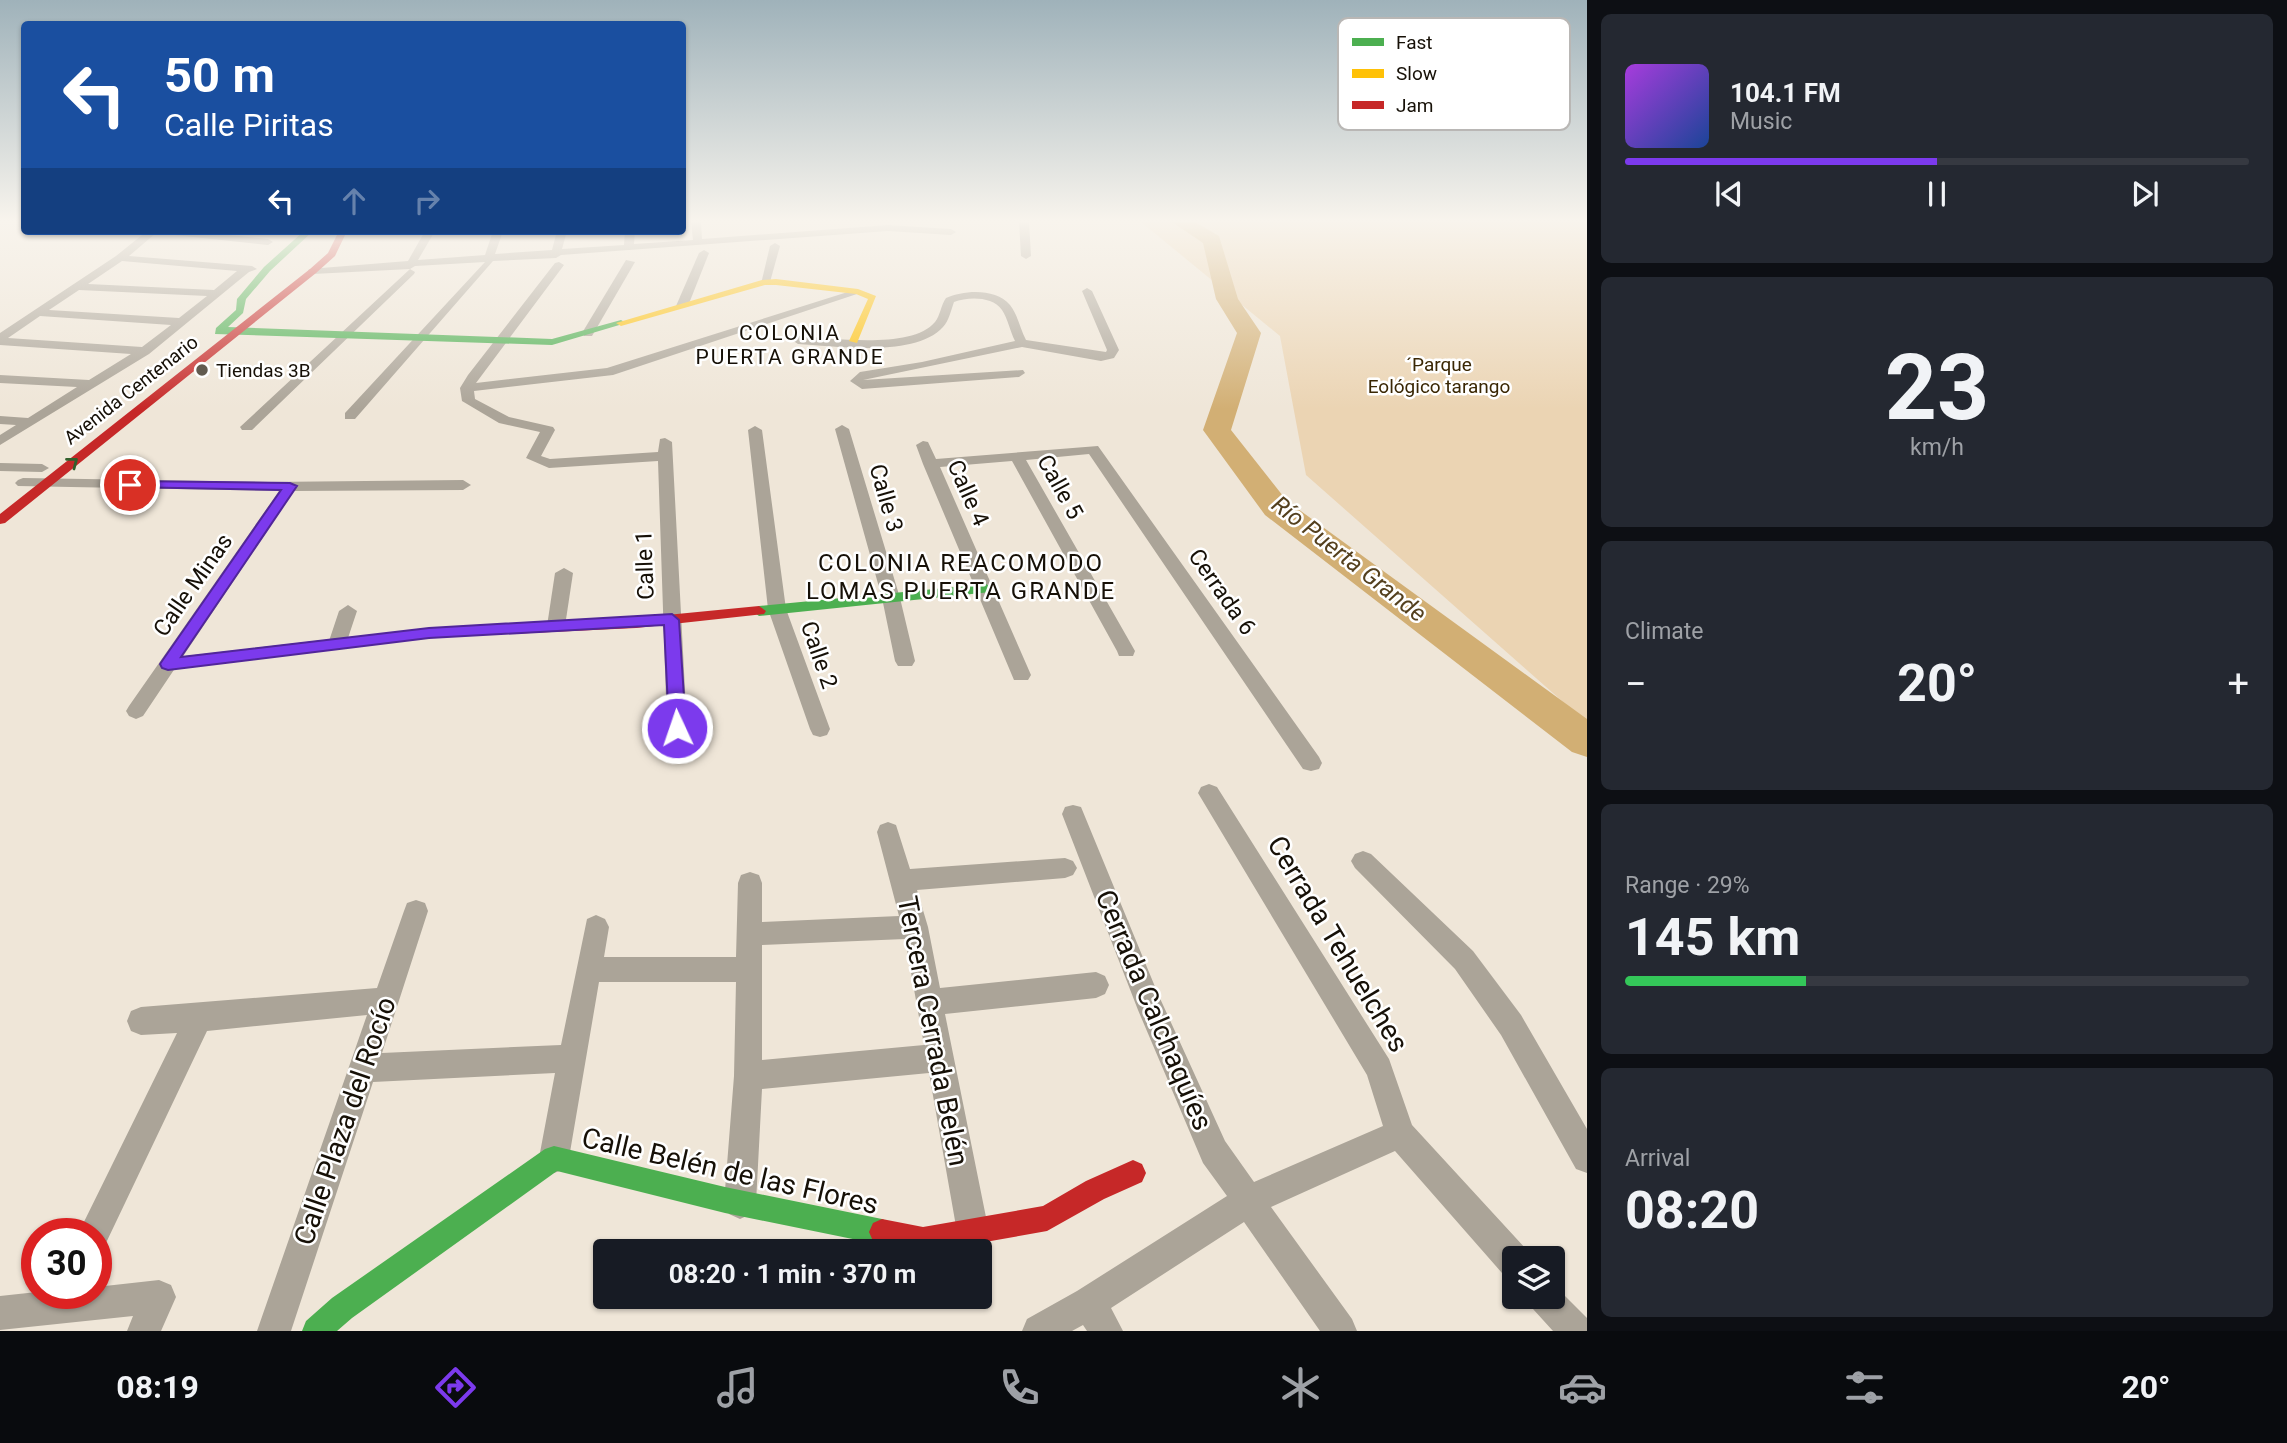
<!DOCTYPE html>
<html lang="en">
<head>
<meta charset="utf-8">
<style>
	:root { --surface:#171b24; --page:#242831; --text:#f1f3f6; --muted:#9ea1a6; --line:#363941; --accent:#7c3aed }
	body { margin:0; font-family:Roboto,sans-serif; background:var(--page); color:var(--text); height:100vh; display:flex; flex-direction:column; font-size:26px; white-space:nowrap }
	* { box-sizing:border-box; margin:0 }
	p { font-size:23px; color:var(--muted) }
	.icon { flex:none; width:38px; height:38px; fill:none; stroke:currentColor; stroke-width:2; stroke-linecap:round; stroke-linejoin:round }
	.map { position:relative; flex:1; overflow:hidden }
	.sheet { display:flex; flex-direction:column; gap:14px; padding:14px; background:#0d0f14; width:700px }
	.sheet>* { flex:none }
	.banner { position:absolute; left:21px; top:21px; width:665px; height:214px; border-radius:7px; box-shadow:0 2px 5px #0004; background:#1a4fa0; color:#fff; overflow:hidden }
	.tools { position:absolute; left:1502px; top:1246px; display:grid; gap:14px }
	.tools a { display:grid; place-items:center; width:63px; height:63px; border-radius:7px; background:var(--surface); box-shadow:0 2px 5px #0004; font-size:35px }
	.speed { position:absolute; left:21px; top:1218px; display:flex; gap:14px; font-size:35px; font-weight:700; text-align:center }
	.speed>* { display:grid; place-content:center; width:91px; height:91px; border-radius:50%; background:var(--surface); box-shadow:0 2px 5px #0004; line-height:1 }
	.speed .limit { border:10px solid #d22; background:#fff; color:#111 }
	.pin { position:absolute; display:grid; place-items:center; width:60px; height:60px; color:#fff; margin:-30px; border:4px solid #fff; border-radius:50%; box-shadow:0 2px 7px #0007 }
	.me { position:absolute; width:77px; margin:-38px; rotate:357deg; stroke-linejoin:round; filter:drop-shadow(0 0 5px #0008) }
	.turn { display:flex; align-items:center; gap:24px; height:147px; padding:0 28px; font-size:32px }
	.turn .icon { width:91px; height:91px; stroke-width:2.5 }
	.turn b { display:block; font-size:49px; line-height:60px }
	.lanes { display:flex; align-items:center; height:66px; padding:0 28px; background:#0003; justify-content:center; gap:35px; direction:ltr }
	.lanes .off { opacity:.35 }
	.big { font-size:52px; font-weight:700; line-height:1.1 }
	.sheet .card { flex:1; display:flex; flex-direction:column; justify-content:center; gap:10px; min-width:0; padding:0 24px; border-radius:10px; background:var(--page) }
	.sheet .dial { align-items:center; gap:0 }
	.dial b { font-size:91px; line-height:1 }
	.song { display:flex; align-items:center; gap:21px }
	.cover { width:84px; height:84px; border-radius:10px; background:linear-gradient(135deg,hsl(280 70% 55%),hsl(220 70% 35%)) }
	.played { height:7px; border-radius:4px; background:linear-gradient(90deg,var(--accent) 50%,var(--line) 50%) }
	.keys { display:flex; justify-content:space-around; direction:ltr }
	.heat { display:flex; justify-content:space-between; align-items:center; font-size:38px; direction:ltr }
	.charge { height:10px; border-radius:5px; background:linear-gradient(90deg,#34c759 29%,var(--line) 0) }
	.trip { position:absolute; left:593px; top:1239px; width:399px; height:70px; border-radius:7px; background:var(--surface); box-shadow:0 2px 5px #0004; font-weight:700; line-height:70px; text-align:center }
	.menu { display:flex; height:112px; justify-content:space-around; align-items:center; background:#090b0e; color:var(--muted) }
	.menu .icon { width:49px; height:49px }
	.menu .on { color:var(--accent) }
	.menu b { font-size:32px; color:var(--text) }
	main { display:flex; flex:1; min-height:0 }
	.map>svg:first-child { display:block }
	.green { fill:#ebd4b3 }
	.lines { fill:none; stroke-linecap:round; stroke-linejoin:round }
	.river { fill:#d2af74; fill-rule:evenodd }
	.street { fill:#aba498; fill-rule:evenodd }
	.fast { fill:#4caf50; fill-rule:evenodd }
	.slow { fill:#ffc107; fill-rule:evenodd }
	.jam { fill:#c62828; fill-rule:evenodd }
	.oneway { stroke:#31602c }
	.route { fill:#7c3aed; stroke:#51269a; stroke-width:2 }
	.poi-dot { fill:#625b50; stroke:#fff; stroke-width:2.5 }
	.labels { text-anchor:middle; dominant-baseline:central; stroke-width:5; stroke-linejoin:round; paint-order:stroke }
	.far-park-label { font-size:19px; fill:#3a2704; stroke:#fff }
	.far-poi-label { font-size:19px; fill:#161007; stroke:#fff; text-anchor:start }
	.far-street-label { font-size:19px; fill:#161007; stroke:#fff }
	.far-neighbourhood-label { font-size:21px; letter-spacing:2px; fill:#161007; stroke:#fff }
	.street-label { font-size:23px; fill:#161007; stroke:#fff }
	.water-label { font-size:24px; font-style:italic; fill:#54401e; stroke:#fff }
	.neighbourhood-label { font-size:24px; letter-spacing:2px; fill:#161007; stroke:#fff }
	.near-street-label { font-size:28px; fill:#161007; stroke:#fff }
	.key { fill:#fff; stroke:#b9b7b5; stroke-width:2 }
	.key-label { font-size:19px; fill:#161007 }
</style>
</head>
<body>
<main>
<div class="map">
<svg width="1587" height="1331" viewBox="0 0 1587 1331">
	<rect width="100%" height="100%" fill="#efe6d8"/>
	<!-- green -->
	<polygon class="green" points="1141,222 1587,222 1587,723 1306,475 1280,336"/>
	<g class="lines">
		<!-- river -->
		<polygon class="river" points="1172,222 1195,222 1219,236 1238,299 1261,333 1231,430 1287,501 1587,719 1587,757 1572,752 1265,515 1203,430 1237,333 1216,299 1203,243"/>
		<!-- street -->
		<g class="street">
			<polygon points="691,222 701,222 702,239 888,225 951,229 956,232 951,235 888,231 561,255 556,258 493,261 355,419 345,419 345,413 485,262 415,266 410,269 415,272 414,274 252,430 242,430 240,427 410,269 313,274 308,271 309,269 408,261 425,231 435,231 418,260 485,255 493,231 503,231 495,254 552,250 557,231 567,231 562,249 624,245 625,231 635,231 634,244 693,240"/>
			<polygon points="1019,222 1029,222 1031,256 1026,259 1021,256"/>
			<path d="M147,231H188L268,239L273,242L268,245L156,233L129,256L252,266L257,269L249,272L149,354L0,445V435L16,425L0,424V416L28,418L77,387L0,383V375L89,380L131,354L0,345V333L116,256ZM122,261L237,271L214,290L88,284ZM79,290L207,296L179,318L49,310ZM40,316L171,325L142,347L8,338Z"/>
			<polygon points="775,243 780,246 770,282 761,284 770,246"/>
			<polygon points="704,250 709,253 688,306 678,308 676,306 699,253"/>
			<polygon points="626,260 635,262 592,336 584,336 582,333"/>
			<polygon points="559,262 564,265 476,383 607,368 854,290 863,292 613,375 474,391 475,399 509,417 553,427 555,430 541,456 550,459 658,452 660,439 665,438 672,442 687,728 684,734 677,736 670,734 667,728 658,461 549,468 526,458 540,432 499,423 462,401 460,388 468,375 555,263"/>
			<path d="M1087,288L1092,291L1119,350L1114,358L1101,361L1022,347L863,380L1023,370L1025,373L1019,377L862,389L850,381L860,372L922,362L1015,341C1010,331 1008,319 1002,310C992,296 968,297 954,302C951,310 949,321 943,327C915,358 836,346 798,344L792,340L798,336C831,338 912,350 935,322C940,316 941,305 946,298C964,290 996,288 1010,305C1018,315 1020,329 1026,340L1106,352L1107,350L1082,291Z"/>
			<polygon points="842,425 849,429 900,598 915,661 912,666 898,666 895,661 882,598 835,429"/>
			<polygon points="755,426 762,430 786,609 830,729 827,735 820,737 813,735 810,729 768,609 748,430"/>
			<polygon points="923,441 928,442 936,459 1098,446 1319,757 1322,763 1319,769 1311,771 1303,769 1089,454 1026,460 1135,651 1133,656 1119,656 1117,651 1012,461 940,467 1031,675 1028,680 1014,680 923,464 916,445"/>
			<polygon points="0,463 42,464 49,468 42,472 0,471"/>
			<polygon points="23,478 269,482 463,480 471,485 463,490 294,491 143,716 136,719 129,716 126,711 129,706 279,491 18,486 15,483 18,480"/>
			<polygon points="564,568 573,573 565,626 562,630 550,630 547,626 555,573"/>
			<polygon points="348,605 357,611 346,644 344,649 330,649 328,644 339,611"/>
			<polygon points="1209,784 1217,787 1389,1059 1412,1125 1526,1249 1529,1258 1514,1258 1514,1277 1502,1273 1395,1151 1271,1207 1352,1319 1357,1331 1320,1331 1244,1222 1111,1308 1123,1331 1087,1331 1083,1325 1072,1331 1022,1331 1027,1319 1077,1291 1227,1196 1203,1163 1138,1010 1062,814 1065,807 1073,805 1081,807 1158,994 1225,1141 1254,1182 1383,1126 1367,1075 1198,793 1201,787"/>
			<path d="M888,822L896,825L910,869L1065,858L1073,861L1077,868L1073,875L1065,878L917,890L928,927L940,988L1096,972L1105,976L1109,985L1105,994L1096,998L945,1014L989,1232L984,1243L973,1248L962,1243L957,1232L929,1073L762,1089L756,1203L751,1214L740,1219L729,1214L724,1203L734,1076L736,982H599L569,1158L565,1169L554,1173L543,1169L539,1158L555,1073L373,1082L291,1331H257L367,1015L207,1031L105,1245L96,1249V1234H78L177,1033L141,1035L131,1031L127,1021L131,1011L141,1007L377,988L404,911L407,903L416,900L425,903L428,911L382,1053L561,1045L587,919L596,915L605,919L609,927L604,957H736L738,883L741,875L750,872L759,875L762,883V922L899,916L877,832L880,825ZM905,939L924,1045L762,1060V945Z"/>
			<polygon points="1363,851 1371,854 1473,951 1521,1015 1587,1129 1587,1173 1576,1169 1501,1035 1455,969 1355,868 1351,861 1355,854"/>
			<polygon points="159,1280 171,1285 176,1297 161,1331 127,1331 133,1316 0,1330 0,1296 37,1292 96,1293 96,1287"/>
			<polygon points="1552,1283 1587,1318 1587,1331 1553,1331 1533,1309 1528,1297 1552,1297"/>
		</g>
		<!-- fast -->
		<g class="fast">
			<polygon points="304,231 313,231 270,271 246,299 243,313 228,327 552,339 621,320 626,323 552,345 215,334 216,328 236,310 237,299 264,267"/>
			<polygon points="986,584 993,589 991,592 759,616 752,611 759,606"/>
			<polygon points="509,624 514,625 517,629 514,633 429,638 168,670 160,664 168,658 429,628"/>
			<polygon points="554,1146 725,1187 882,1219 891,1223 895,1232 891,1241 882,1245 725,1213 557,1171 352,1318 337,1331 302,1331 306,1321 332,1298 545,1149"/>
		</g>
		<!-- slow -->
		<polygon class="slow" points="776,279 858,289 876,296 857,343 849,341 868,299 856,294 776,285 765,285 621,326 616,323 762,280"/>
		<!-- jam -->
		<g class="jam">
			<polygon points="339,231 347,231 335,256 316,273 5,523 0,524 0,514 310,269 328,253"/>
			<polygon points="759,606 766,611 764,614 636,628 509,634 501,629 509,624 636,618"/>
			<polygon points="1133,1160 1142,1164 1146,1173 1142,1182 1104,1199 1047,1231 934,1251 913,1251 873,1241 869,1232 873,1223 882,1219 923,1227 1043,1206 1086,1181"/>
		</g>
	</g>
	<!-- one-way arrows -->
	<defs><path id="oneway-chevron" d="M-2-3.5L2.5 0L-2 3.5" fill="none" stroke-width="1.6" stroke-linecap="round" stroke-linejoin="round" transform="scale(1.75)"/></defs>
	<use class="oneway" href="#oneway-chevron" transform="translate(73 462) rotate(-38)"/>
	<!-- sky -->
	<linearGradient id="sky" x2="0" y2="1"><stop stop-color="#9fb2ba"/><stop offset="0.54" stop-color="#f8f4ed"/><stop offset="1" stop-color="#f8f4ed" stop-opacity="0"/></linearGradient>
	<rect width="1587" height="409" fill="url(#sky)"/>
	<!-- route -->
	<polygon class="route" points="130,481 290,483 297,486 181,657 429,628 672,614 679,620 686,728 683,733 671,733 669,728 664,625 429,638 168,670 162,668 160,664 162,661 281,490 126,487 126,482"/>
	<!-- markers -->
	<circle class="poi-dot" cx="202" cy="370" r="7"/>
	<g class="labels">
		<!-- far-park labels -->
		<g class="far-park-label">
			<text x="1439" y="364">´Parque<tspan x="1439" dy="22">Eológico tarango</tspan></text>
		</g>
		<!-- far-poi labels -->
		<g class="far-poi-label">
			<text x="216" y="370">Tiendas 3B</text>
		</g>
		<!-- far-street labels -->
		<g class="far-street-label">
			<text transform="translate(131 390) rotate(-38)">Avenida Centenario</text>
		</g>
		<!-- far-neighbourhood labels -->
		<g class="far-neighbourhood-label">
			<text x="790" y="333">COLONIA<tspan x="790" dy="24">PUERTA GRANDE</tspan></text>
		</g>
		<!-- street labels -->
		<g class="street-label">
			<text transform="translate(1060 487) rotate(61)">Calle 5</text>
			<text transform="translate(968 493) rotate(66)">Calle 4</text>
			<text transform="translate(886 498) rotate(74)">Calle 3</text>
			<text transform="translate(645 565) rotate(-92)">Calle 1</text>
			<text transform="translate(193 585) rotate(-55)">Calle Minas</text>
			<text transform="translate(1222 592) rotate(55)">Cerrada 6</text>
			<text transform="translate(819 655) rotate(71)">Calle 2</text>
		</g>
		<!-- water labels -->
		<g class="water-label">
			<text transform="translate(1349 559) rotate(38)">Río Puerta Grande</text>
		</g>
		<!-- neighbourhood labels -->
		<g class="neighbourhood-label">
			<text x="961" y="563">COLONIA REACOMODO<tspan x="961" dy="28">LOMAS PUERTA GRANDE</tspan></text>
		</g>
		<!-- near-street labels -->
		<g class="near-street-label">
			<text transform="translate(1338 944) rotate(59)">Cerrada Tehuelches</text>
			<text transform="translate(1154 1010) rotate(67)">Cerrada Calchaquíes</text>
			<text transform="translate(933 1031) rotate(79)">Tercera Cerrada Belén</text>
			<text transform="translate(345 1121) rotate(-71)">Calle Plaza del Rocío</text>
			<text transform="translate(730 1171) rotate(13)">Calle Belén de las Flores</text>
		</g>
	</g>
	<!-- legend -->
	<rect x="1338" y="18" width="232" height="112" rx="10" class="key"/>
	<rect x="1352" y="38" width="32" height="8" fill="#4caf50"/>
	<rect x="1352" y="69" width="32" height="9" fill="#ffc107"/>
	<rect x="1352" y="101" width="32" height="8" fill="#c62828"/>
	<g class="key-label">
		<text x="1396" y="49">Fast</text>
		<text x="1396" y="80">Slow</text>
		<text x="1396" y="112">Jam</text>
	</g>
</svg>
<div class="tools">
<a><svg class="icon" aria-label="layers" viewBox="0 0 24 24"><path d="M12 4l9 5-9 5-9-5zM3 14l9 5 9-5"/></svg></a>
</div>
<div class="speed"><div class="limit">30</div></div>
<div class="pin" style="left:130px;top:485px;background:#d93025"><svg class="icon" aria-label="arrive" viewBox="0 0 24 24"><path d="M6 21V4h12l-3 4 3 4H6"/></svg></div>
<svg class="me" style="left:677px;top:728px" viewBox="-20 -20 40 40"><circle r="17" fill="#7c3aed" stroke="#fff" stroke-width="3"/><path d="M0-11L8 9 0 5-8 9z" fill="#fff"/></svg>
<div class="trip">08:20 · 1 min · 370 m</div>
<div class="banner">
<div class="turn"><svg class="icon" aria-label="left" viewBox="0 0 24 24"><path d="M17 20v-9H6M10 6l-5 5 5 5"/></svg><div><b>50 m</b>Calle Piritas</div></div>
<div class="lanes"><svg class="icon" aria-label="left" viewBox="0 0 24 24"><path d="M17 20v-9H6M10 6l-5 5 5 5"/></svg><svg class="icon off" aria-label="ahead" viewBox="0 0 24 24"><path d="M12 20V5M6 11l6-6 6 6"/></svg><svg class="icon off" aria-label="right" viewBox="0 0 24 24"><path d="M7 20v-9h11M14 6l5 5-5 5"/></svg></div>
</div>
</div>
<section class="sheet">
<div class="card">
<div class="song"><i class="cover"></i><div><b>104.1 FM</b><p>Music</p></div></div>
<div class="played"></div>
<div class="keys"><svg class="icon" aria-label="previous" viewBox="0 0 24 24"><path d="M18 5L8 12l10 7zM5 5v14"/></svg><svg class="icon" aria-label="pause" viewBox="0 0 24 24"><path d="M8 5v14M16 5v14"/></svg><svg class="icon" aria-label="next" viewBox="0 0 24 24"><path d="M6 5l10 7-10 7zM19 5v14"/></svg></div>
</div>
<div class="card dial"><b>23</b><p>km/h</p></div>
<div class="card"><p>Climate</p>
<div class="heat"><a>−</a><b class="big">20°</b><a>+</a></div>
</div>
<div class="card"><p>Range · 29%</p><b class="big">145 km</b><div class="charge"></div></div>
<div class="card"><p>Arrival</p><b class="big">08:20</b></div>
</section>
</main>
<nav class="menu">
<b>08:19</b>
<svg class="icon on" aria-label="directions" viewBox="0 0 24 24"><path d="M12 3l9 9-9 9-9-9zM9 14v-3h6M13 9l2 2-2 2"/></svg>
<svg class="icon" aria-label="music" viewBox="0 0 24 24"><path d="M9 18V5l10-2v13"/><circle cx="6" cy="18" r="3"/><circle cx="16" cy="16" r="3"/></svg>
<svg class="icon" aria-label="phone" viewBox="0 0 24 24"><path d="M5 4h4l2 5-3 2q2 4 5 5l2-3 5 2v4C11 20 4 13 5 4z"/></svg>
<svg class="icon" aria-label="climate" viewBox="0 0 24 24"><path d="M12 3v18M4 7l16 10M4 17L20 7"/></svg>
<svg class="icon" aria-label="car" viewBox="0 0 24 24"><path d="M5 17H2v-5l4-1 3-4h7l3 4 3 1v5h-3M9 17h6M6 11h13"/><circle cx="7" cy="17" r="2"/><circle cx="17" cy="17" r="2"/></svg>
<svg class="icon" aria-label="filters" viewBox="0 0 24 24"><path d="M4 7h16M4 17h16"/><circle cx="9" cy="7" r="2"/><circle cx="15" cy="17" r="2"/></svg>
<b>20°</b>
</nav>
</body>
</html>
